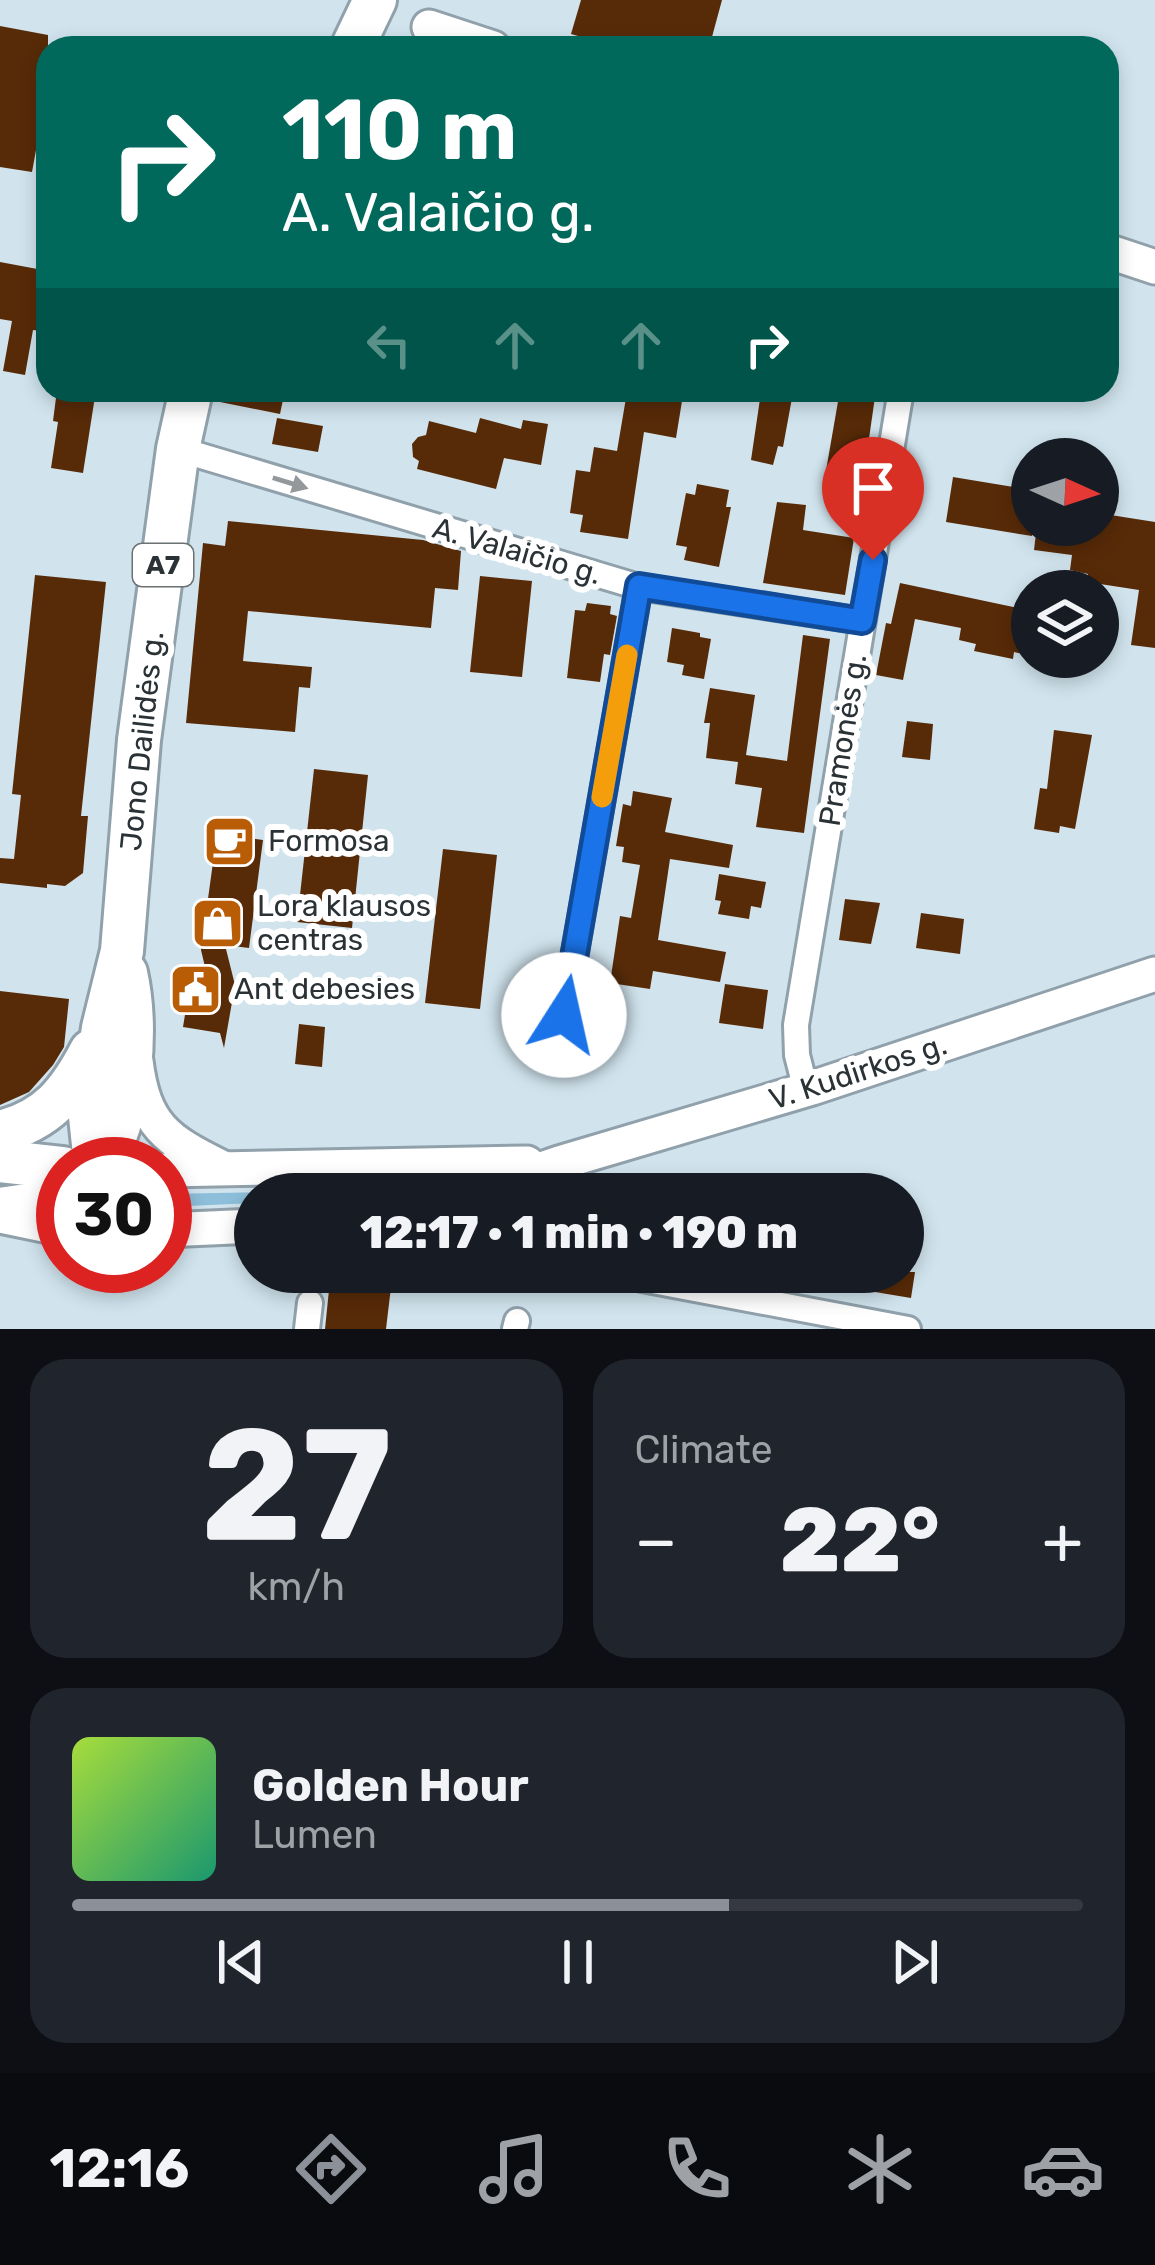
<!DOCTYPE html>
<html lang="en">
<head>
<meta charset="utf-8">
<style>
	:root { --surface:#171b24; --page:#20242c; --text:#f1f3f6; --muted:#9ea1a6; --line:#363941; --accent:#8c9099 }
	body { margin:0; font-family:Rubik,sans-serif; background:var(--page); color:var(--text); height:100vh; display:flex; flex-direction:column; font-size:45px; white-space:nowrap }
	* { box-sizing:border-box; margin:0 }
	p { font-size:39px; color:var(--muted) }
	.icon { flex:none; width:66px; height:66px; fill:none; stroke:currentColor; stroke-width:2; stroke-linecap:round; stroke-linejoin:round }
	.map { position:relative; height:1329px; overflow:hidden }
	.sheet { display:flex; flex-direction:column; gap:30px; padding:30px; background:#0d0f14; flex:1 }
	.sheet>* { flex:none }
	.guide { position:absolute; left:36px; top:36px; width:1083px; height:366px; border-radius:36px; box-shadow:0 6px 18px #0003; background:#00695c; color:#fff; overflow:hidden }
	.needle { width:78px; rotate:93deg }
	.fabs { position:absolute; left:1011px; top:438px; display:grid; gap:24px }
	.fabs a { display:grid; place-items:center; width:108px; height:108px; border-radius:50%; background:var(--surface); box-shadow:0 6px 18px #0003; font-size:60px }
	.speed { position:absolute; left:36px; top:1137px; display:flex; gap:24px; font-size:60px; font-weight:700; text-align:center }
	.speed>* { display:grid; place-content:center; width:156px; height:156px; border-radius:50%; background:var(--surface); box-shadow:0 6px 18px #0003; line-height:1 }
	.speed .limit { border:18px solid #d22; background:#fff; color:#111 }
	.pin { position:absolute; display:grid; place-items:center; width:102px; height:102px; color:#fff; margin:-123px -51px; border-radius:50% 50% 50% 0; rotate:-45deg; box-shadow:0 0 12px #0007 }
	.pin .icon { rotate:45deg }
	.me { position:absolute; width:132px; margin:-66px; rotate:10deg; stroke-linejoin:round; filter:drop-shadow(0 0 9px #0008) }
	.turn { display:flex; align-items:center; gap:42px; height:252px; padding:0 48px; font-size:54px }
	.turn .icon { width:156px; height:156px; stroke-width:2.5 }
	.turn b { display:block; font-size:84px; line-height:102px }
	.lanes { display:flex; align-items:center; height:114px; padding:0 48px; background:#0003; justify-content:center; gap:60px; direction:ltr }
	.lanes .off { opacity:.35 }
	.big { font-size:90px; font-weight:800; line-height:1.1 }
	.sheet .card { flex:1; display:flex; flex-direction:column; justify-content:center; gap:18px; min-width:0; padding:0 42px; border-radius:36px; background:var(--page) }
	.sheet .dial { align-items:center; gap:0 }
	.dial b { font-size:156px; line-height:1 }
	.song { display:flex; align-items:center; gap:36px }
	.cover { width:144px; height:144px; border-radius:18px; background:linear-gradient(135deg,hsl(80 70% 55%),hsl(160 70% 35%)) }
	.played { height:12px; border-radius:6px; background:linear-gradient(90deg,var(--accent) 65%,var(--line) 65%) }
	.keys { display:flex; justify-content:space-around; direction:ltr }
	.heat { display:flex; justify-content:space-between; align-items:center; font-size:66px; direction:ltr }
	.sheet .tiles { flex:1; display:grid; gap:30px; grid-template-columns:1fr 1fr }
	.card:last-child { grid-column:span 2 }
	.trip { position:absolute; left:234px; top:1173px; width:690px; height:120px; border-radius:60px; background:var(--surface); box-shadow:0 6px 18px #0003; font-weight:800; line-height:120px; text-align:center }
	.tab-bar { display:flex; height:192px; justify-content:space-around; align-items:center; background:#090b0e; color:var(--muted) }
	.tab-bar .icon { width:84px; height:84px }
	.tab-bar .selected { color:var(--accent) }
	.tab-bar b { font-size:54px; color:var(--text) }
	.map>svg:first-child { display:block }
	.green { fill:#8dbfda }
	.building { fill:#582b08 }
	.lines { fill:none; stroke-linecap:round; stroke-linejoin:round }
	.street-casing { stroke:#90a1ab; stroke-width:30 }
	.secondary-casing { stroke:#90a1ab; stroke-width:39 }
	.highway-casing { stroke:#90a1ab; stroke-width:48 }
	.street { stroke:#fff; stroke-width:24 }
	.secondary { stroke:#fff; stroke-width:33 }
	.highway { stroke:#fff; stroke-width:42 }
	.oneway { fill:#95989a }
	.route-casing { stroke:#114b97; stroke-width:30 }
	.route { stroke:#1a73e8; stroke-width:21 }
	.slow { stroke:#f59e0b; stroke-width:21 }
	.labels { text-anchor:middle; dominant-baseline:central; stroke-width:12; stroke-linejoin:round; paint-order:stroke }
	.shield { fill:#fff; stroke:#6b7072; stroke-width:3 }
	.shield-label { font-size:27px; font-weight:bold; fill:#2b3236 }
	.street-label { font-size:30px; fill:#2b3236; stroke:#fff }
	.poi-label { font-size:30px; fill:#2b3236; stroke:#fff; text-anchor:start }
</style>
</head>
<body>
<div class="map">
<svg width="1155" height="1329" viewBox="0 0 1155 1329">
	<rect width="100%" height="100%" fill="#d1e4ee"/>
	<!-- green -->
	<polygon class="green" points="363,1190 362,1194 255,1194 255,1203 165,1207 165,1194"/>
	<!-- building -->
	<g class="building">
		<polygon points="581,0 722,0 709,48 620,48 571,34"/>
		<polygon points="0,26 48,35 48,130 40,128 32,172 0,167"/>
		<polygon points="0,262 48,271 48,332 33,330 25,375 3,371 12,321 0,319"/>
		<polygon points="57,390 96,390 83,473 51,468 58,422 53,421"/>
		<polygon points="216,390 285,390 280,414 215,401"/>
		<polygon points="840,390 876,390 861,494 823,488"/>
		<polygon points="627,392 682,401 676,438 644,432 628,539 580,532 583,515 570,513 576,470 590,472 594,447 617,451"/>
		<polygon points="761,392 792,398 783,447 778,446 773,465 751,460"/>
		<polygon points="277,418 323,426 318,452 272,444"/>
		<polygon points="480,418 521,429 523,420 548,424 541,465 504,458 496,489 417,469 419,461 413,457 412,444 418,437 426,435 429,421 476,433"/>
		<polygon points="953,477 1032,490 1032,536 946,522"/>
		<polygon points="697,484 729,490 726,507 731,507 719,567 684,560 687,547 676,545 686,493 695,495"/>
		<polygon points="777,502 806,505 803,530 854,538 845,595 763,583"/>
		<polygon points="1098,513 1155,522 1155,648 1131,645 1139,590 1087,582 1088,574 1070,570 1072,555 1034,550 1037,525 1098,525"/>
		<polygon points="228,521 423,540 461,551 458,590 435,588 431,628 248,611 243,661 312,667 310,688 299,687 295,732 186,723 203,543 225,546"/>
		<polygon points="35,575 106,582 81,816 88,816 83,873 65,886 47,884 47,888 0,883 0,858 14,859 21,795 12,794"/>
		<polygon points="480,576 532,581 522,677 470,672"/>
		<polygon points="900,583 1032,611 1032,656 1014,652 1013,659 974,651 976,644 959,640 961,628 915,619 903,680 876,675 886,623 891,624"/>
		<polygon points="587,603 611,606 610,614 617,616 610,655 604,654 600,682 567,678 575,610 585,611"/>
		<polygon points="672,628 700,633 700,637 711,639 704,679 682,675 684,665 667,662"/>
		<polygon points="803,635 830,639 804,833 756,827 762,788 735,784 738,762 706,758 710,723 704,723 710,688 755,695 746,755 787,761"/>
		<polygon points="907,721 933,724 930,760 902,757"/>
		<polygon points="1054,730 1092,735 1075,829 1060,826 1059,833 1034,829 1040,788 1047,789"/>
		<polygon points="314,769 368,775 352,928 297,922"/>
		<polygon points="633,791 672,798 665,832 733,845 729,868 670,859 658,940 726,952 720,982 653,971 650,989 610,983 620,916 631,918 640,865 622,862 624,847 616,846 623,804 631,806"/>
		<polygon points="217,833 263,840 249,948 225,945 235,985 224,1048 220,1033 183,1027 190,984 210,988 201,950"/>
		<polygon points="443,849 497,855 480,1009 425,1003"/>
		<polygon points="719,874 766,882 761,908 751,906 749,919 718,914 721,901 715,900"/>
		<polygon points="845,899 880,903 871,944 839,940"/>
		<polygon points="921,913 964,919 960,954 916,948"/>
		<polygon points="725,984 768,990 763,1029 719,1023"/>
		<polygon points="0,991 69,999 64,1047 53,1065 29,1092 0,1105"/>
		<polygon points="299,1024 325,1027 322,1067 295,1064"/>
		<polygon points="828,1272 915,1272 911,1298 827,1284"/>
		<polygon points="330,1280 391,1287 386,1329 325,1329"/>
	</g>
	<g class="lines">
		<defs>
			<g id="street">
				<polyline points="178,449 639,587 862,621"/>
				<polyline points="564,1015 639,587"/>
				<polyline points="806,1090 797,1055 796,1025 901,390"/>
				<polyline points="642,1279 908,1329"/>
				<polyline points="307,1329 310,1303"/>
				<polyline points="515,1329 517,1321"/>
			</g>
			<g id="secondary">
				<polyline points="429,27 493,48"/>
				<polyline points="1107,251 1155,267"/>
				<path d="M136,1061C144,1125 166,1140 221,1167"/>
				<polyline points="165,1170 527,1163"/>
				<polyline points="469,1194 559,1163 812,1088 1155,974"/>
				<polyline points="0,1216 63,1229"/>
				<polyline points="165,1230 255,1226"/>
			</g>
			<g id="highway">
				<polyline points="352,48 375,0"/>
				<path d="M0,1132C48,1120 69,1093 91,1051"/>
				<polyline points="0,1161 63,1168"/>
				<polyline points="95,1164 90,1116 103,1028 122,951 139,740 178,449 191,390"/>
				<path d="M102,1164C132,1116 138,1027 126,973"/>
				<polyline points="0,1209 41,1203 63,1194"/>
			</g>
		</defs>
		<!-- street casing -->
		<use href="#street" class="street-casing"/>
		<!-- secondary casing -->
		<use href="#secondary" class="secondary-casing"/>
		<!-- highway casing -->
		<use href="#highway" class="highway-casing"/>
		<!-- street -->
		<use href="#street" class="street"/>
		<!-- secondary -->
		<use href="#secondary" class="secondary"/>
		<!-- highway -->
		<use href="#highway" class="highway"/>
	</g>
	<!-- one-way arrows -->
	<defs><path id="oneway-solid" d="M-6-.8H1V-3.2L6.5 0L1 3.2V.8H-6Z" transform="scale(3)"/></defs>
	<use class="oneway" href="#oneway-solid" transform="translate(290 483) rotate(17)"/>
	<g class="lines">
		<defs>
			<polyline id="route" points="564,1015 639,586 862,621 873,560"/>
		</defs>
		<!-- route casing -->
		<use href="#route" class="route-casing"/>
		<!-- route -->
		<use href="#route" class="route"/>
		<!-- slow -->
		<polyline class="slow" points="602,797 627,655"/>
	</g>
	<!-- icons -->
	<defs>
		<symbol id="cafe-square" viewBox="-11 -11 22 22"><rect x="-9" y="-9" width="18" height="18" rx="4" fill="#b85c05" stroke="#fff"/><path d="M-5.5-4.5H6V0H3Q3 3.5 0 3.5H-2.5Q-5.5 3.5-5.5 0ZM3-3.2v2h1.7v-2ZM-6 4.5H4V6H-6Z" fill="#fff"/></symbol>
		<symbol id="shop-square" viewBox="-11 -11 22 22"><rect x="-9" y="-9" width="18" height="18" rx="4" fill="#b85c05" stroke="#fff"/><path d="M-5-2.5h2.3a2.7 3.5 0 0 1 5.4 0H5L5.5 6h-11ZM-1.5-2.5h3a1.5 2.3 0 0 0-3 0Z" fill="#fff"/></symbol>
		<symbol id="civic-square" viewBox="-11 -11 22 22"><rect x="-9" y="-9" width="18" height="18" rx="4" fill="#b85c05" stroke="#fff"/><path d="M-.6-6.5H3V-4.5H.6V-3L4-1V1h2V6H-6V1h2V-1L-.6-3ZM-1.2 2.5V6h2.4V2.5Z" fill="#fff"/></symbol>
	</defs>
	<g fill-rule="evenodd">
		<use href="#cafe-square" x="200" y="812" width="59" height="59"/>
		<use href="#shop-square" x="188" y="894" width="59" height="59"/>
		<use href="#civic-square" x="166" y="960" width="59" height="59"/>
	</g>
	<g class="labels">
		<!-- shield labels -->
		<rect class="shield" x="133" y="544" width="60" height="42" rx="9"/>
		<g class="shield-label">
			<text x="163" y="565">A7</text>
		</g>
		<!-- street labels -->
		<g class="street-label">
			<text transform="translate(517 551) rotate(16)">A. Valaičio g.</text>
			<text transform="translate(843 740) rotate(-81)">Pramonės g.</text>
			<text transform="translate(142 741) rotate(-84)">Jono Dailidės g.</text>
			<text transform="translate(858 1072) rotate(-18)">V. Kudirkos g.</text>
		</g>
		<!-- poi labels -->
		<g class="poi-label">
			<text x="268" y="841">Formosa</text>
			<text x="257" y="906">Lora klausos<tspan x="257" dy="34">centras</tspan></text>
			<text x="234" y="989">Ant debesies</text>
		</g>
	</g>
</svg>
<div class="fabs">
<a><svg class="needle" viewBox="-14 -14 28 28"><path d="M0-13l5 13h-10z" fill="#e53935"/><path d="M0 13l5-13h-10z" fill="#9ea1a6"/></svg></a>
<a><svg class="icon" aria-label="layers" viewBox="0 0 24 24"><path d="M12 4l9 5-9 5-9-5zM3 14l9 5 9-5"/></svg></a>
</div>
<div class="speed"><div class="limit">30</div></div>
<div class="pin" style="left:873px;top:560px;background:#d93025"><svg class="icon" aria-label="arrive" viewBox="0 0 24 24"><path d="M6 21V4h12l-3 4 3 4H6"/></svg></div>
<svg class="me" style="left:564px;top:1015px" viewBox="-20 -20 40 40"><circle r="19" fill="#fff"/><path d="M0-13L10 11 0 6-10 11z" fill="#1a73e8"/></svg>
<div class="trip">12:17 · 1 min · 190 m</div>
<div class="guide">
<div class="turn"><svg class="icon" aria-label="right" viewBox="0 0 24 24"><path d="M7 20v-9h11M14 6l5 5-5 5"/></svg><div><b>110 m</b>A. Valaičio g.</div></div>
<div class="lanes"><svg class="icon off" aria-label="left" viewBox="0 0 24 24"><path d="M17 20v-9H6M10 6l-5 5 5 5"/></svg><svg class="icon off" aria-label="ahead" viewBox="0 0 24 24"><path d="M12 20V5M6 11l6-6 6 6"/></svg><svg class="icon off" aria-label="ahead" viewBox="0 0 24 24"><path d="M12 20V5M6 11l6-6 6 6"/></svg><svg class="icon" aria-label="right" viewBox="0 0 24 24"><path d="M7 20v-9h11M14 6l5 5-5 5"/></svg></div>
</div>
</div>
<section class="sheet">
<div class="tiles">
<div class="card dial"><b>27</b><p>km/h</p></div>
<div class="card"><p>Climate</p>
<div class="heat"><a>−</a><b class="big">22°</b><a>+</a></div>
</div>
<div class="card">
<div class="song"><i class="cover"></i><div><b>Golden Hour</b><p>Lumen</p></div></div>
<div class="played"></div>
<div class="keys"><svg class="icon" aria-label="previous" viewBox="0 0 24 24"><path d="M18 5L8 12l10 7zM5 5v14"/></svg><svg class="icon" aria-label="pause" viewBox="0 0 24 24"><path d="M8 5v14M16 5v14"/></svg><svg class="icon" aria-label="next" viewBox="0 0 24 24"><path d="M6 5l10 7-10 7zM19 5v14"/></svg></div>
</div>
</div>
</section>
<nav class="tab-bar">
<b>12:16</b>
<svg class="icon selected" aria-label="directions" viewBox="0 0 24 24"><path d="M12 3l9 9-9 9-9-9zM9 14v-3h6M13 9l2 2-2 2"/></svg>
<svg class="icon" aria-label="music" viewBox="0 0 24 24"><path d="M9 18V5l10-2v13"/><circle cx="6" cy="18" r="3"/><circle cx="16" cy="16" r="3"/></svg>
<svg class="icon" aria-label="phone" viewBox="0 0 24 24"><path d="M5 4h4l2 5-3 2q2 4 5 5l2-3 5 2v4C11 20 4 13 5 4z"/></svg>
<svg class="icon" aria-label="climate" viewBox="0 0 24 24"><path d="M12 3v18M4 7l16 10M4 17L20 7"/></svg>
<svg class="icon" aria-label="car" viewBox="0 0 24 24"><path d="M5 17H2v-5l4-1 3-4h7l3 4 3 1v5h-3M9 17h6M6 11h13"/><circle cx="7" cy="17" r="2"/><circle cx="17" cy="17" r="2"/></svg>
</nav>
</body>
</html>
